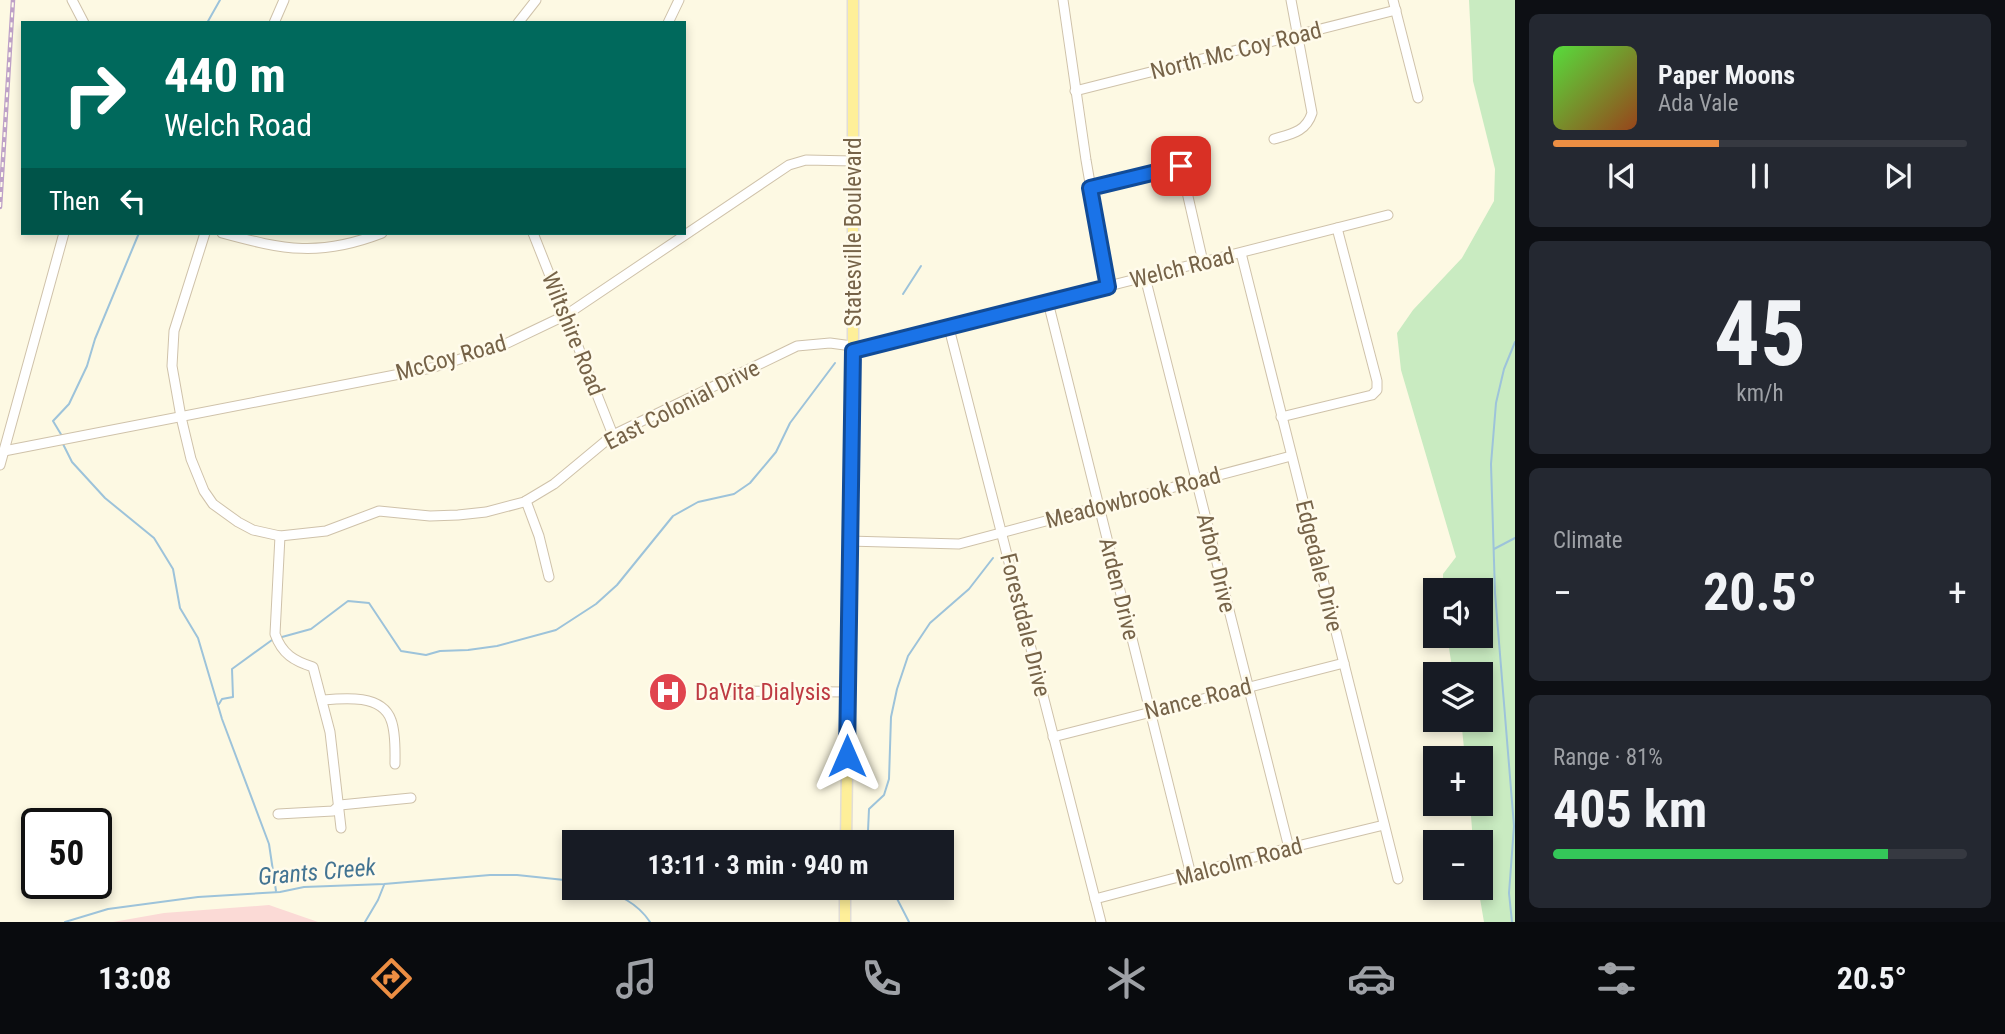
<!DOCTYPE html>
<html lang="en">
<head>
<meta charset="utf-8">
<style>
	:root { --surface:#171b24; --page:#242831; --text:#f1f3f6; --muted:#9ea1a6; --line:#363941; --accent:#ec8e43 }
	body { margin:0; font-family:"Roboto Condensed",sans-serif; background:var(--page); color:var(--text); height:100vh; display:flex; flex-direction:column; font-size:26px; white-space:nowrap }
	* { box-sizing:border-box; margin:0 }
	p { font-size:23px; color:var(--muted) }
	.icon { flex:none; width:38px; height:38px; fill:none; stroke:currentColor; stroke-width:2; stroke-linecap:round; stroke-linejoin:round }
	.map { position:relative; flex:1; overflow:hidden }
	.panel { display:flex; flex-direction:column; gap:14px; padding:14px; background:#0d0f14; width:490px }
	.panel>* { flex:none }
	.top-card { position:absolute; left:21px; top:21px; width:665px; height:214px; border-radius:0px; box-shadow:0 4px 10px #0003; background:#00695c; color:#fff; overflow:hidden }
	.tools { position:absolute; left:1423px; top:578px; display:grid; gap:14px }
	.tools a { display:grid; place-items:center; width:70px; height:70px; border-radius:0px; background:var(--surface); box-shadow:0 4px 10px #0003; font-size:35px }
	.speed { position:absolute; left:21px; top:808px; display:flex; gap:14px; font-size:35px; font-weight:700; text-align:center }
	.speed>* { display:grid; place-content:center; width:91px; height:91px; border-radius:50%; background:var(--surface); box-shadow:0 4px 10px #0003; line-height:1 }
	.speed .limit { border:4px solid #111; border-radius:10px; background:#fff; color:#111 }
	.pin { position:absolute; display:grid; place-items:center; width:60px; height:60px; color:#fff; margin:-30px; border-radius:14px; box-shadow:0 4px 10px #0006 }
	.me { position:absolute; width:77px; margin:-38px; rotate:0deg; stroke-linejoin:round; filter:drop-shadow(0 0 5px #0008) }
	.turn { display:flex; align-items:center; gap:24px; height:147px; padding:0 28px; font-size:32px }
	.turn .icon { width:91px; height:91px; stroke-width:2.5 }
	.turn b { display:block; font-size:49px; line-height:60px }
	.then { display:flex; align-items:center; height:66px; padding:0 28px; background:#0003; gap:14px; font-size:26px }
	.big { font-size:52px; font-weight:700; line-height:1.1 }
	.panel .tile { flex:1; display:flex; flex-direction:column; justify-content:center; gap:10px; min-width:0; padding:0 24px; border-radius:10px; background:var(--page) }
	.panel .dial { align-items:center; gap:0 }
	.dial b { font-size:91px; line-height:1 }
	.song { display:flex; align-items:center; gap:21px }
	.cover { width:84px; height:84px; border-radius:10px; background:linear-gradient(135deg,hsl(110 70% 55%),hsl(20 70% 35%)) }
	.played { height:7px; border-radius:4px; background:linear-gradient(90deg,var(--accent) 40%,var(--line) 40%) }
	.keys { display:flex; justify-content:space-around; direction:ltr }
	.heat { display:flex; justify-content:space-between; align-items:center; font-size:38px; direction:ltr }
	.charge { height:10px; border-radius:5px; background:linear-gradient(90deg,#34c759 81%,var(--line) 0) }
	.trip { position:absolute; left:562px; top:830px; width:392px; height:70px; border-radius:0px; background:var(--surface); box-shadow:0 4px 10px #0003; font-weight:700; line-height:70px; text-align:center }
	.tabs { display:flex; height:112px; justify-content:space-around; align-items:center; background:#090b0e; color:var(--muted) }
	.tabs .icon { width:49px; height:49px }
	.tabs .selected { color:var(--accent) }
	.tabs b { font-size:32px; color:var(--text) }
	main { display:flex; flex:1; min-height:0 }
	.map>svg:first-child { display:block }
	.medical { fill:#fbdad6 }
	.green { fill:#c9ebc1 }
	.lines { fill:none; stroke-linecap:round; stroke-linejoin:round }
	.stream { stroke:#9dc3da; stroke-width:2 }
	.minor-casing { stroke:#cfc2aa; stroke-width:11 }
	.major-casing { stroke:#e1ddd7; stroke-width:13 }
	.minor { stroke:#fff; stroke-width:9 }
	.major { stroke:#feef99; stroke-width:10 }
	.rail-casing { stroke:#bea1c7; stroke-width:4.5 }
	.rail { stroke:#fffbeb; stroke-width:2; stroke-dasharray:5; stroke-linecap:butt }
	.route-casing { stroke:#114b97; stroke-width:18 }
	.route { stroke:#1a73e8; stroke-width:12 }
	.labels { text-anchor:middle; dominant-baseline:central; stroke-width:5; stroke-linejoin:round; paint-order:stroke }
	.street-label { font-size:23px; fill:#766348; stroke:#fffbeb }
	.health-label { font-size:23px; fill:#be3a42; stroke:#fffbeb; text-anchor:start }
	.water-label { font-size:24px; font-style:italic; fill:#437492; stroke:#fffbeb }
</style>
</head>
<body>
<main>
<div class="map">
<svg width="1515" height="922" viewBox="0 0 1515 922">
	<rect width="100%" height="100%" fill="#fdf9e3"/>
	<!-- medical -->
	<polygon class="medical" points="269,905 318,922 113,922 164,913"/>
	<!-- green -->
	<polygon class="green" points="1469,0 1515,0 1515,922 1484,922 1478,887 1480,887 1480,842 1473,842 1470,803 1480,803 1480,758 1465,758 1461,719 1480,719 1480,674 1453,674 1447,635 1480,635 1480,590 1443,590 1443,574 1456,557 1401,370 1397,333 1413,310 1462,258 1494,201 1495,169 1473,81"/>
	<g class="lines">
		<!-- stream -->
		<g class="stream">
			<polyline points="207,23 220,0"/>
			<polyline points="903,294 921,266"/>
			<polyline points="62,436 53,421 69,404 87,366 95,339 139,233"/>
			<polyline points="63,444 72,462 105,498 154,538 173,569 180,608 198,638 222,719 269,844 276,891"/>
			<polyline points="1494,549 1515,538"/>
			<polyline points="282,637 311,629 348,601 369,603 401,651 426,655 440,651 468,650 497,646 556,630 596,604 617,585 673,516 698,502 734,494 750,483 776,452 790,423 835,363"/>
			<polyline points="219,704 222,699 233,697 232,669 272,640"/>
			<polyline points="871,842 868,831 869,809 884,795 889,779 891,717 897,689 908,656 930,623 969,589 993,558"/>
			<path d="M597,887C618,895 637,902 650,922"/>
			<polyline points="891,887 909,922"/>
			<polyline points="65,922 108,909 198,897 280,892 304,887 384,884 490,875 517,875 574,881"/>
			<polyline points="365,922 378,900 384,885"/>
			<polyline points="1512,922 1509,893 1514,826 1495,593 1491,464 1496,403 1504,369 1515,342"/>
		</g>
		<defs>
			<g id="minor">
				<polyline points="72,0 84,23"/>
				<polyline points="1063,0 1086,160 1108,287"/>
				<polyline points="1393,0 1418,98"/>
				<polyline points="274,23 284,0"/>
				<polyline points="518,23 536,0"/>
				<polyline points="668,23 679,0"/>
				<polyline points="1075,91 1396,10"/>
				<path d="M1274,139C1291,134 1306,132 1312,113L1291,0"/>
				<polyline points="1090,188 1181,166 1203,262"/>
				<polyline points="205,233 174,331 172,366 181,417 191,459 204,491 213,504 238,522 253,530 280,536 326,531 379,511 430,516 458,515 486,512 524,502 554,484 613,435 797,346 830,343 852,346"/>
				<path d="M222,233C284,250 320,257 382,233"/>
				<polyline points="533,233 613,435"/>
				<polyline points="1241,253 1398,879"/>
				<polyline points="1145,277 1289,848"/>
				<polyline points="1048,302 1191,875"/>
				<polyline points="949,328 1101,922"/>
				<polyline points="853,351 1388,215"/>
				<polyline points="1281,417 1372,395 1377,390 1377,381 1337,228"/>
				<polyline points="4,451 431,368 499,347 566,315 789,165 806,160 853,161"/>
				<polyline points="0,465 64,233"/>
				<polyline points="526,501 539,536 549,577"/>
				<path d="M280,536L275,634C282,654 294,661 313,667L330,732L341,828"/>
				<polyline points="848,541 959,544 1291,456"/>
				<polyline points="724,691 847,692"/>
				<path d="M322,700C344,698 382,694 391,720C396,733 395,751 395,764"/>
				<polyline points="1053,737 1344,663"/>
				<polyline points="278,814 333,811 340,805 411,798"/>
				<polyline points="1095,899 1289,848 1384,825"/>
			</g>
			<g id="major">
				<polyline points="846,842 853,351 853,0"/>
				<polyline points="845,922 845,887"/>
			</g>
		</defs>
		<!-- minor casing -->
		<use href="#minor" class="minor-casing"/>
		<!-- major casing -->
		<use href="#major" class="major-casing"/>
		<!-- minor -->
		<use href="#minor" class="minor"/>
		<!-- major -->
		<use href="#major" class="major"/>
		<defs>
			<polyline id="rail" points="0,207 13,0"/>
		</defs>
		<!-- rail casing -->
		<use href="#rail" class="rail-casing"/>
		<!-- rail -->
		<use href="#rail" class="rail"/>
	</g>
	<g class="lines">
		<defs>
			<polyline id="route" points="847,756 853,351 1108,287 1090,188 1181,166"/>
		</defs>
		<!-- route casing -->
		<use href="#route" class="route-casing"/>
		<!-- route -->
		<use href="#route" class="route"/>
	</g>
	<!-- icons -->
	<defs>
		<symbol id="hospital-disc" viewBox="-11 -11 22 22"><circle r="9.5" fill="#e0444e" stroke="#fffbeb"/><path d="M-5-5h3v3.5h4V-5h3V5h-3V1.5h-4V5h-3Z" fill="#fff"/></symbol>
	</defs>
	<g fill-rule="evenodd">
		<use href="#hospital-disc" x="646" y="670" width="44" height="44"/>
	</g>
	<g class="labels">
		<!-- street labels -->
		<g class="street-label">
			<text transform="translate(1236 51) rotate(-14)">North Mc Coy Road</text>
			<text transform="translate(853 232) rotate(-90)">Statesville Boulevard</text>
			<text transform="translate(1182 268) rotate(-14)">Welch Road</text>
			<text transform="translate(573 334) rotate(68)">Wiltshire Road</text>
			<text transform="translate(451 358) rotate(-16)">McCoy Road</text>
			<text transform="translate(682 405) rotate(-27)">East Colonial Drive</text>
			<text transform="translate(1133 498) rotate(-15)">Meadowbrook Road</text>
			<text transform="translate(1216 563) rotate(76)">Arbor Drive</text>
			<text transform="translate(1319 566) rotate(76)">Edgedale Drive</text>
			<text transform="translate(1119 589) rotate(76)">Arden Drive</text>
			<text transform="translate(1025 625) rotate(76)">Forestdale Drive</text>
			<text transform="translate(1198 699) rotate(-14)">Nance Road</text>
			<text transform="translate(1239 862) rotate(-15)">Malcolm Road</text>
		</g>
		<!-- health labels -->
		<g class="health-label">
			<text x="695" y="692">DaVita Dialysis</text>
		</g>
		<!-- water labels -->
		<g class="water-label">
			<text transform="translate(317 872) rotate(-5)">Grants Creek</text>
		</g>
	</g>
</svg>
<div class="tools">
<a><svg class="icon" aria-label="sound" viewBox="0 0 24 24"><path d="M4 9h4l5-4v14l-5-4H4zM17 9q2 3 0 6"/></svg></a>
<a><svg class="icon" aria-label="layers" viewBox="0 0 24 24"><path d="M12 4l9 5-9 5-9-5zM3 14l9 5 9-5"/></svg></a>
<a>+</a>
<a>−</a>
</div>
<div class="speed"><div class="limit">50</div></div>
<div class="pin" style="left:1181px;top:166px;background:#d93025"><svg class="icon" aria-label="arrive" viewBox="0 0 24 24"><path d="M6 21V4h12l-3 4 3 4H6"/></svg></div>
<svg class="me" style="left:847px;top:756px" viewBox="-20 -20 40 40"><path d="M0-17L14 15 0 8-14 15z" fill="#1a73e8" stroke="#fff" stroke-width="4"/></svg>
<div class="trip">13:11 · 3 min · 940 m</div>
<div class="top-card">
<div class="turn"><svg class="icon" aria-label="right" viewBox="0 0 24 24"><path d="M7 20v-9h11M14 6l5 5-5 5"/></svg><div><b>440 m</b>Welch Road</div></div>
<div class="then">Then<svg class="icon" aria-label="left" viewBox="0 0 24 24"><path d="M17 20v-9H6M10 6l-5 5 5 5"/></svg></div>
</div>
</div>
<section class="panel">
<div class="tile">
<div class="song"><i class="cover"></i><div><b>Paper Moons</b><p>Ada Vale</p></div></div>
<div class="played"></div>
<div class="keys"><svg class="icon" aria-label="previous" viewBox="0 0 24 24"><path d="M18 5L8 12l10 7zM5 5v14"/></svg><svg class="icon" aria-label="pause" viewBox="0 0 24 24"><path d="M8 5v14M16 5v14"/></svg><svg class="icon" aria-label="next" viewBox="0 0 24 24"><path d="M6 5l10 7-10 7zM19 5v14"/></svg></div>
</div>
<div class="tile dial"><b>45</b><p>km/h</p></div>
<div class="tile"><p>Climate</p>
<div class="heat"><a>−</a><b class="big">20.5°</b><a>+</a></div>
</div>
<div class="tile"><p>Range · 81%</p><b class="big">405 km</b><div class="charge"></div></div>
</section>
</main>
<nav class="tabs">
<b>13:08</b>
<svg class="icon selected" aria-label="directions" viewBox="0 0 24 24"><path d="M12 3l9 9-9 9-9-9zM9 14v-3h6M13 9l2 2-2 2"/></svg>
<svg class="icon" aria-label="music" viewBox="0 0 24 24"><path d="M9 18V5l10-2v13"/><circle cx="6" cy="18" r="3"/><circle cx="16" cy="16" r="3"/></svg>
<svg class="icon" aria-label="phone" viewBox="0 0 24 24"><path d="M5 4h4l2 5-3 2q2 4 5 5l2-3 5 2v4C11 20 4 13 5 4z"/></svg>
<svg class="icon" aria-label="climate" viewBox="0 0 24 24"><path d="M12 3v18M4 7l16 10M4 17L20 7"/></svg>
<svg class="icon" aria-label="car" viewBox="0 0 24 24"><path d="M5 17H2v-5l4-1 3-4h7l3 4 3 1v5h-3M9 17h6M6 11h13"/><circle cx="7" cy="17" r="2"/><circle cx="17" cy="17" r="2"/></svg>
<svg class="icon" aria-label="filters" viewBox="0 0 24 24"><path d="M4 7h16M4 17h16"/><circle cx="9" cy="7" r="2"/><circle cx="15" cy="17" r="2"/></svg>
<b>20.5°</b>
</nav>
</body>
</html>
